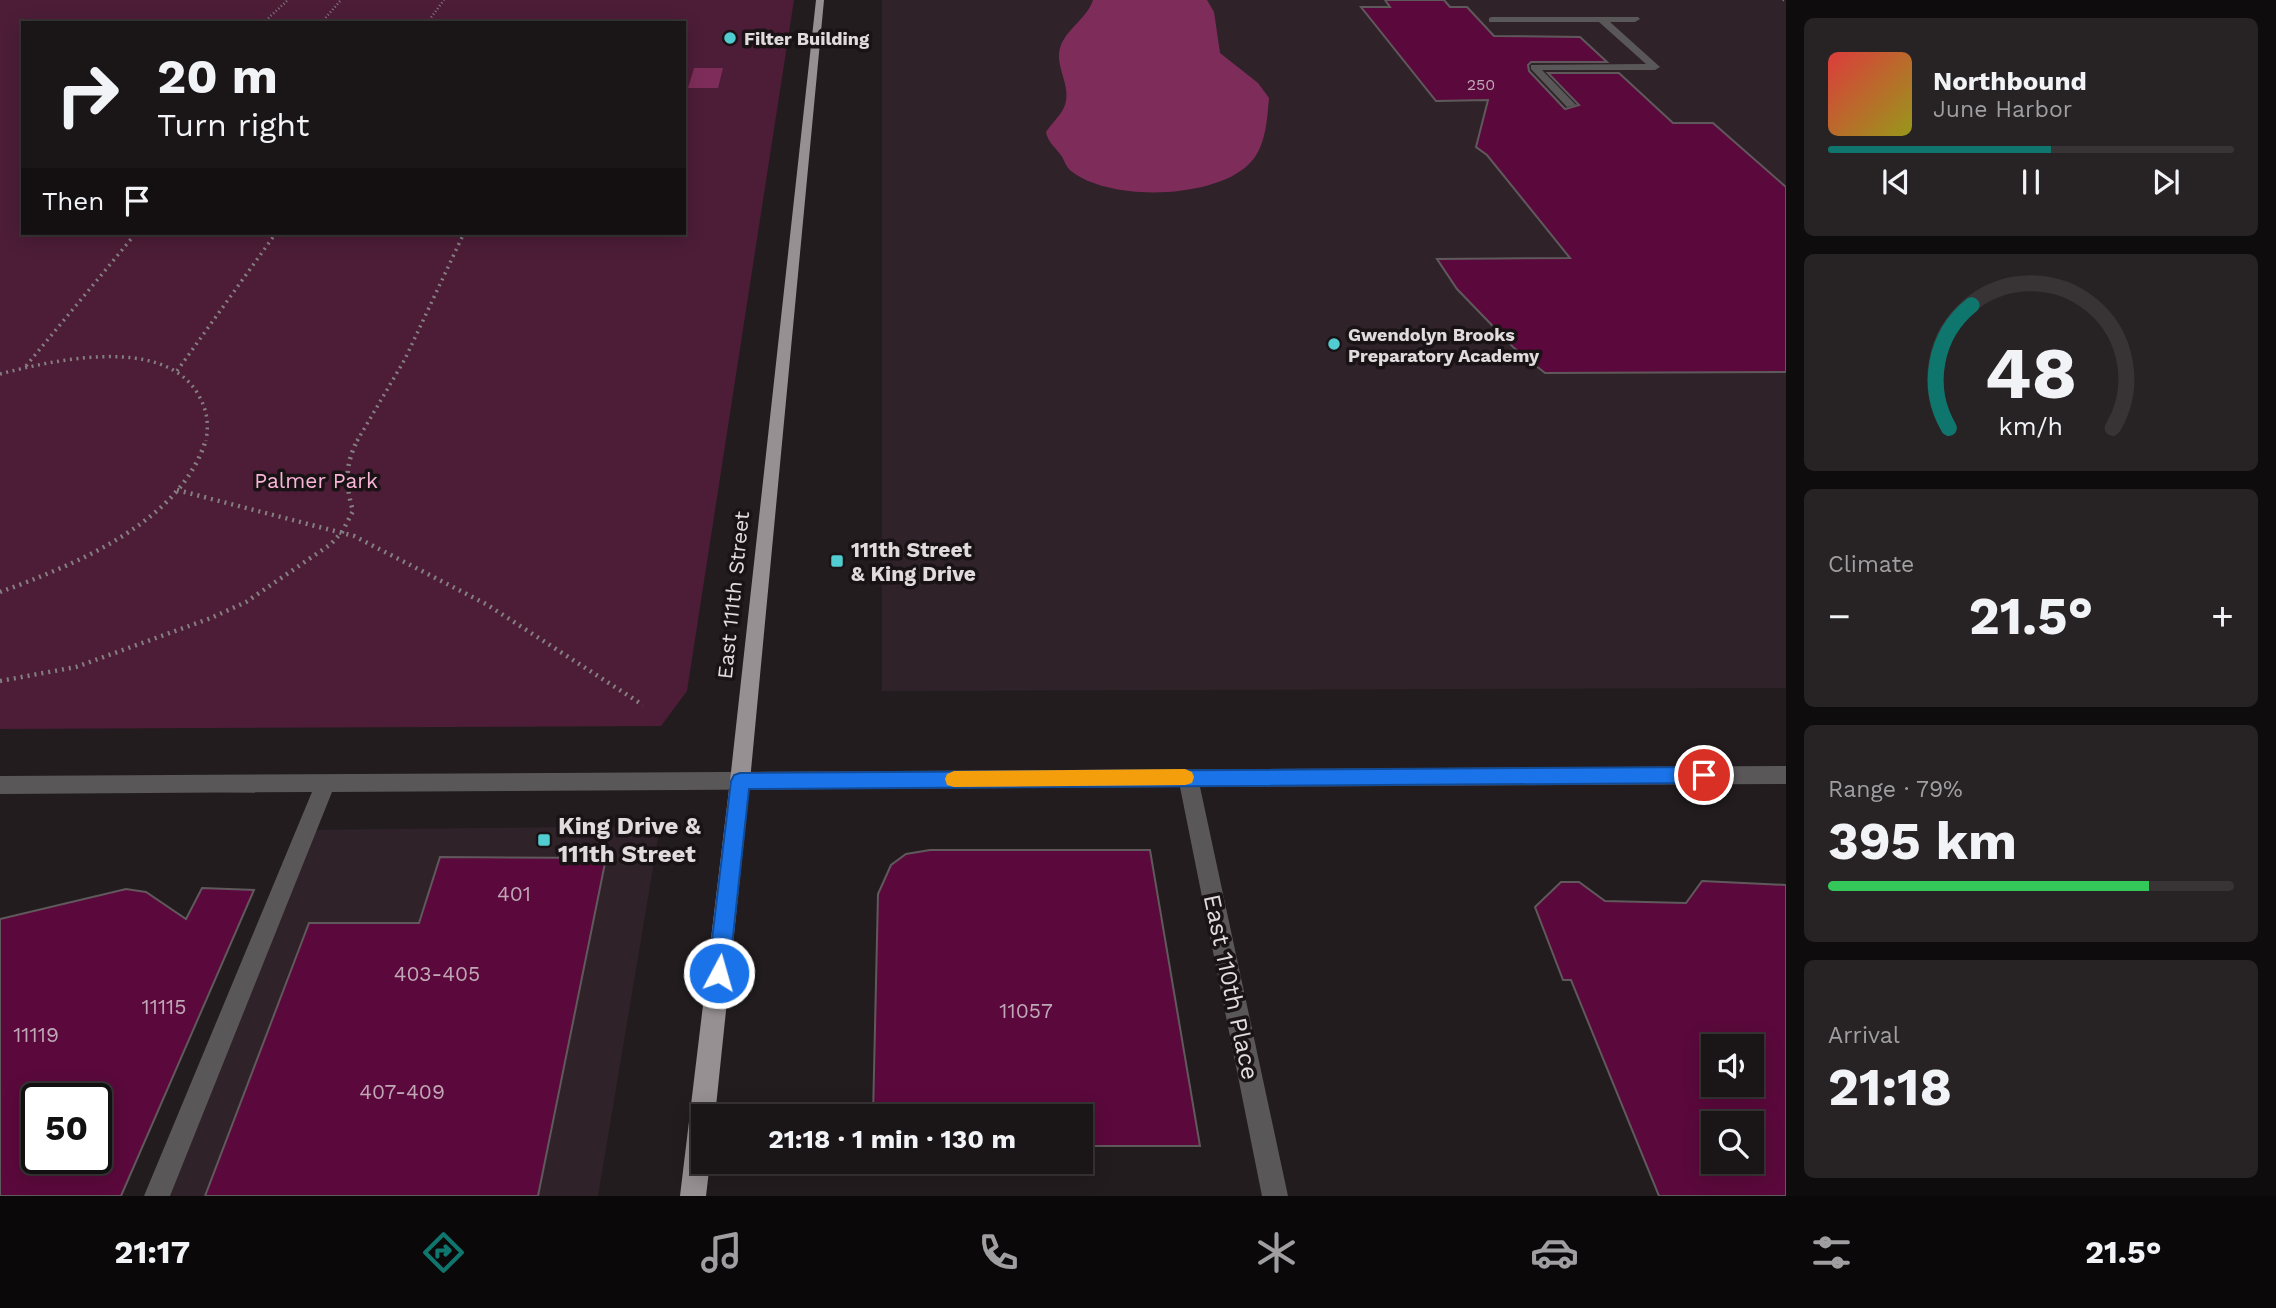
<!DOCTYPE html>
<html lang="en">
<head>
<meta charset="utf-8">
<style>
	:root { --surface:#1a1517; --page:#272224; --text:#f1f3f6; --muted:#9f9fa1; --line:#383436; --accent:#0f766e }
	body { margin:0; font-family:"Work Sans",sans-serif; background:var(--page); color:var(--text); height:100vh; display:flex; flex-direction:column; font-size:26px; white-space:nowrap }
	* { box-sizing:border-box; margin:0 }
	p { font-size:23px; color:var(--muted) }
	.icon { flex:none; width:38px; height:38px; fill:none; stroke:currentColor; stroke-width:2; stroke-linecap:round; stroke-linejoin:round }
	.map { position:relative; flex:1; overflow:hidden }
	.side { display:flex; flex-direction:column; gap:18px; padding:18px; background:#0e0c0d; width:490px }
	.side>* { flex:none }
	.hud { position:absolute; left:21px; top:21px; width:665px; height:214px; border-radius:0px; box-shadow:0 4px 18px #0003,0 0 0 2px var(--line); background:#1a1517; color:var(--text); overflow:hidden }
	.fabs { position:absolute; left:1701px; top:1034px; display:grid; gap:14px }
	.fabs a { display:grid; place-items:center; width:63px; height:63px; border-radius:0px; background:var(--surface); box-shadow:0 4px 18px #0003,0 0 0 2px var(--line); font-size:35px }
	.speed { position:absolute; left:21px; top:1083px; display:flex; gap:14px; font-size:35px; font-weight:700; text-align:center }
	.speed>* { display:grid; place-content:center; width:91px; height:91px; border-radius:50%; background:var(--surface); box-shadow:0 4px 18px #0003,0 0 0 2px var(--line); line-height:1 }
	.speed .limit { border:4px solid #111; border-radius:10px; background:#fff; color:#111 }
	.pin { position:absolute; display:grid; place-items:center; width:60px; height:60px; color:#fff; margin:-30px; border:4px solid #fff; border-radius:50%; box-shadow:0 2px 7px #0007 }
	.me { position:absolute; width:77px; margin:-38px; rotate:6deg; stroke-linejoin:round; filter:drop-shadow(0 0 5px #0008) }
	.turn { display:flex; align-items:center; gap:24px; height:147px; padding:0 21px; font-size:32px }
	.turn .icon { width:91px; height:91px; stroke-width:2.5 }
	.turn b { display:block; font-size:49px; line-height:60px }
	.then { display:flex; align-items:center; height:66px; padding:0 21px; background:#0003; gap:14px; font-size:26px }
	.big { font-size:52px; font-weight:700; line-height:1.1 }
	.side .widget { flex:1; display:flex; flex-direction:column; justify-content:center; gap:10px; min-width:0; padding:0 24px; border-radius:10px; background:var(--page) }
	.side .dial { align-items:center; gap:0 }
	.dial svg { height:182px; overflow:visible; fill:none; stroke:var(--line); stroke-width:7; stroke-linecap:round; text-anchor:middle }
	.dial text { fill:var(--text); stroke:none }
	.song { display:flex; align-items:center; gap:21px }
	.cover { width:84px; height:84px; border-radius:10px; background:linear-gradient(135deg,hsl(0 70% 55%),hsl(60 70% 35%)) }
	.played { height:7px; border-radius:4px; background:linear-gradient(90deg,var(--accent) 55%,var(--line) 55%) }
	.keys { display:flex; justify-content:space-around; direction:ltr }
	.heat { display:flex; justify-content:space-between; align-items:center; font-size:38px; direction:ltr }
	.charge { height:10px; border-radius:5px; background:linear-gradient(90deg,#34c759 79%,var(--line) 0) }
	.trip { position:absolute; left:691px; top:1104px; width:402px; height:70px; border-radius:0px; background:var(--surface); box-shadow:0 4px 18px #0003,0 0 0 2px var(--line); font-weight:700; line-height:70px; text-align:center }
	.dock { display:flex; height:112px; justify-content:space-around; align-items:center; background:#0a0809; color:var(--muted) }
	.dock .icon { width:49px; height:49px }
	.dock .active { color:var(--accent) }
	.dock b { font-size:32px; color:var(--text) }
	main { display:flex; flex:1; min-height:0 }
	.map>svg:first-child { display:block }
	.built { fill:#2f2329 }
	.green { fill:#4d1d37; fill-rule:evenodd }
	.water { fill:#7e2d5a }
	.building { fill:#5b093c; stroke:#60595c; stroke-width:2; fill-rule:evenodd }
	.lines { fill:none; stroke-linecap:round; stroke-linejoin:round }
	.path-far2 { stroke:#847f81; stroke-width:2.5; stroke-dasharray:1 2.5; stroke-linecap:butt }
	.path-far1 { stroke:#847f81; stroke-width:3.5; stroke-dasharray:2 4.5; stroke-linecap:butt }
	.path { stroke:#847f81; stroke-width:4.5; stroke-dasharray:2 5; stroke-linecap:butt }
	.minor { fill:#5a5758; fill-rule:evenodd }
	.major { fill:#969093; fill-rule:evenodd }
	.route { fill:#1a73e8; stroke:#114b97; stroke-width:2 }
	.slow { fill:#f59e0b }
	.poi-dot { fill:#51ccd1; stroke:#191316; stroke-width:2.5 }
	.labels { text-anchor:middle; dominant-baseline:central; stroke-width:7; stroke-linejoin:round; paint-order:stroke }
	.far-number-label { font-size:16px; fill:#bfa7b5 }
	.far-poi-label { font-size:18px; font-weight:bold; fill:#e0dcdd; stroke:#191316; text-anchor:start }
	.park-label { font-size:21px; fill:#fab4d6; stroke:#191316 }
	.poi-label { font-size:21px; font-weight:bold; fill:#e0dcdd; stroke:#191316; text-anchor:start }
	.street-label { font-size:21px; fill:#e0dcdd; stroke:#191316 }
	.near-number-label { font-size:21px; fill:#bfa7b5 }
	.near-poi-label { font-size:24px; font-weight:bold; fill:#e0dcdd; stroke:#191316; text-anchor:start }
	.near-street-label { font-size:24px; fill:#e0dcdd; stroke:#191316 }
</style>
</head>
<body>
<main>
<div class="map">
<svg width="1786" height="1196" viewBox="0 0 1786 1196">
	<rect width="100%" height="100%" fill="#221c1f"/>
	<!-- built -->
	<g class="built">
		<polygon points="882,0 1786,0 1786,688 882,691"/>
		<polygon points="660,826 598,1196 158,1196 307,830"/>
	</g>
	<!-- green -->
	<path class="green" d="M0,0H794L687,691L661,726L0,729ZM23,23H684V233H23Z"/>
	<!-- water -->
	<g class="water">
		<path d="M1093,0H1207L1214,12L1220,53L1258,83L1269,98C1267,119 1266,148 1249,164C1214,199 1110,202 1071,171C1065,166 1065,160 1060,154C1054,146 1048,142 1046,132C1052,123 1062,114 1065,105C1072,85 1053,65 1061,45C1068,28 1087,18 1093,0Z"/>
		<polygon points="694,68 723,68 718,88 688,88"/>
	</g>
	<!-- building -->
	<g class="building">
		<polygon points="1385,0 1444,0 1450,7 1467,7 1494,36 1580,37 1607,62 1531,62 1528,65 1529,71 1565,109 1579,105 1548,73 1619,73 1673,123 1713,123 1786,187 1786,372 1545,373 1513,347 1457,289 1437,259 1570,258 1487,155 1476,147 1488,100 1436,101 1361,7 1390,7"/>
		<polygon points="930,850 1150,850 1200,1146 1082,1146 1082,1116 873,1116 878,894 891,865 906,854"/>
		<polygon points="440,857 606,858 538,1196 205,1196 309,923 419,923"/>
		<path d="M1702,881L1786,885V1196H1659L1571,980H1563L1535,907L1561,882H1579L1605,901L1686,903ZM1713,1046H1752V1085H1713ZM1713,1124H1752V1162H1713Z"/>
		<path d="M202,888L254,890L121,1196H0V919L126,889L146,892L186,919ZM37,1099H96V1158H37Z"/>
	</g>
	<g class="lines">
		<!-- path-far2 -->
		<g class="path-far2">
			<polyline points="1783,0 1786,2"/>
			<polyline points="263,23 288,0"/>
			<polyline points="321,23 341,0"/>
			<polyline points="427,23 444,0"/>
		</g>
		<!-- path-far1 -->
		<g class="path-far1">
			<polyline points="26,366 136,233"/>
			<polyline points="177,371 276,233"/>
			<path d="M0,374C54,360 163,335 198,394C207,410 209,422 206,441"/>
			<polyline points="357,441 405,359 464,233"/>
		</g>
		<!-- path -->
		<g class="path">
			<polyline points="177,490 354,536 486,604 643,705"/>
			<path d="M0,592C74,565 182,522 206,439"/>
			<path d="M0,681L76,667L211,618L246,602L331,544L342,532L353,511C345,484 345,464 358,439"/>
		</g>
		<!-- minor -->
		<g class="minor">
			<polygon points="1492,17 1638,17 1640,19 1635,22 1610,22 1660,67 1655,70 1542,70 1576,105 1567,107 1531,69 1531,65 1646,64 1599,22 1489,22 1489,18"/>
			<polygon points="1786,766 1786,784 1200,787 1288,1196 1262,1196 1180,787 332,792 170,1196 144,1196 312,792 0,794 0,776"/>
		</g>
		<!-- major -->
		<polygon class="major" points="816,0 824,0 750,781 715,1116 704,1116 704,1162 710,1162 706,1196 680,1196 730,781"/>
	</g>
	<!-- route -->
	<polygon class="route" points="1704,767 1711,770 1714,775 1711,781 1704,783 749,789 729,973 726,980 719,983 711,980 708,973 731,781 734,775 740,773"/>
	<!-- slow -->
	<polygon class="slow" points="1185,769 1192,772 1194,777 1192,783 1185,785 954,787 947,785 945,779 947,774 954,771"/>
	<!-- markers -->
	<g class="poi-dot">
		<circle cx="730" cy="38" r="7"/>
		<circle cx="1334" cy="344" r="7"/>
		<rect x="830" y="554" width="14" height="14" rx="3.5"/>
		<rect x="537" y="833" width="14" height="14" rx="3.5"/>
	</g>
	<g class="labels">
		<!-- far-number labels -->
		<g class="far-number-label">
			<text x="1481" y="84">250</text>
		</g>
		<!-- far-poi labels -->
		<g class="far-poi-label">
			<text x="744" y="38">Filter Building</text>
			<text x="1348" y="334">Gwendolyn Brooks<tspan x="1348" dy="21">Preparatory Academy</tspan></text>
		</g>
		<!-- park labels -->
		<g class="park-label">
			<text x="316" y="480">Palmer Park</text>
		</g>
		<!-- poi labels -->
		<g class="poi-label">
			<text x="851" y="549">111th Street<tspan x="851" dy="24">&amp; King Drive</tspan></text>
		</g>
		<!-- street labels -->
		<g class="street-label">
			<text transform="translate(733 595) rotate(-84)">East 111th Street</text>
		</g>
		<!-- near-number labels -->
		<g class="near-number-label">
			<text x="514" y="893">401</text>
			<text x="437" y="973">403-405</text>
			<text x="164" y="1006">11115</text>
			<text x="1026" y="1010">11057</text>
			<text x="36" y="1034">11119</text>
			<text x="402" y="1091">407-409</text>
		</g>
		<!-- near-poi labels -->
		<g class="near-poi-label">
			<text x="558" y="826">King Drive &amp;<tspan x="558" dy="28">111th Street</tspan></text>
		</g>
		<!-- near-street labels -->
		<g class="near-street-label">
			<text transform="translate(1231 987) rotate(78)">East 110th Place</text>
		</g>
	</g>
</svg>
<div class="fabs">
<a><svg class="icon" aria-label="sound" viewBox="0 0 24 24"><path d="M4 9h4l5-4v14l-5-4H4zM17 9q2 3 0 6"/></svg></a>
<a><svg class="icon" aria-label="search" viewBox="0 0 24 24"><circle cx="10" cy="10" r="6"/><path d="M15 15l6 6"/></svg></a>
</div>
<div class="speed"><div class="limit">50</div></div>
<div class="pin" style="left:1704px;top:775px;background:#d93025"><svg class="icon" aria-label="arrive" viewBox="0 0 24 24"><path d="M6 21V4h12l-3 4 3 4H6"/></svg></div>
<svg class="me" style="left:719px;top:973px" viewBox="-20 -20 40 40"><circle r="17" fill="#1a73e8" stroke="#fff" stroke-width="3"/><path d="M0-11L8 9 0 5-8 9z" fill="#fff"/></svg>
<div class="trip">21:18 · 1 min · 130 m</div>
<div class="hud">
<div class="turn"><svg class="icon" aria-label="right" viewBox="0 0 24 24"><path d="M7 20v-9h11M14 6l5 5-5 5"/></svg><div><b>20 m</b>Turn right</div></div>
<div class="then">Then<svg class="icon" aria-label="arrive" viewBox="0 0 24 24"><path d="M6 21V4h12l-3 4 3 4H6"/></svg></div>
</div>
</div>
<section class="side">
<div class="widget">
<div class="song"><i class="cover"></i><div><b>Northbound</b><p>June Harbor</p></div></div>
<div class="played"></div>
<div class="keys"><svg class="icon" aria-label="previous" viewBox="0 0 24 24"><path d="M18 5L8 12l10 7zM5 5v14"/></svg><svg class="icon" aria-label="pause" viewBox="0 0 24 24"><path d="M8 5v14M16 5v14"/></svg><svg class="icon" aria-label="next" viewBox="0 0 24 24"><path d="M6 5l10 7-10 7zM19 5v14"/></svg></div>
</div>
<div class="widget dial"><svg viewBox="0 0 100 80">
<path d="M14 69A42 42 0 1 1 86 69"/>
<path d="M14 69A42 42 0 0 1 24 15" stroke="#0f766e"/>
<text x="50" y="56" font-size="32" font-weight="700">48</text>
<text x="50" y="72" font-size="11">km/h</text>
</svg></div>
<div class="widget"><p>Climate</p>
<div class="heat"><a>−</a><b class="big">21.5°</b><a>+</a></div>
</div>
<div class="widget"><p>Range · 79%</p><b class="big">395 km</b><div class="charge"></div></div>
<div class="widget"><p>Arrival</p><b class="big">21:18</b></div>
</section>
</main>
<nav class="dock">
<b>21:17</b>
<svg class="icon active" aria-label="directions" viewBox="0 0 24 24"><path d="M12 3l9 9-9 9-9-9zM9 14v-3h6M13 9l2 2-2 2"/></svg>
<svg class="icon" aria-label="music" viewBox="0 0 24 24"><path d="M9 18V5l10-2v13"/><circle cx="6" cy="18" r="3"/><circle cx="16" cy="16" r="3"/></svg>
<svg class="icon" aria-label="phone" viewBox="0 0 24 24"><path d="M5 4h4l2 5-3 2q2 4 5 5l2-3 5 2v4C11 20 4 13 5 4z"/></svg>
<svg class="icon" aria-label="climate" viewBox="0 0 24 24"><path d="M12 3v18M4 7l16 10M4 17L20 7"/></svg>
<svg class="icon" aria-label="car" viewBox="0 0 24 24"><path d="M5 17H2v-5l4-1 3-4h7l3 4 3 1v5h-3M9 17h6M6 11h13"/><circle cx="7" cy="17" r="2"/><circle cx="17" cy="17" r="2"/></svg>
<svg class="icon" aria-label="filters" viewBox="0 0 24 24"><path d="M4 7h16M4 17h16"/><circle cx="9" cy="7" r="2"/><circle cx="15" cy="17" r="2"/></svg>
<b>21.5°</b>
</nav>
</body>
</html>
